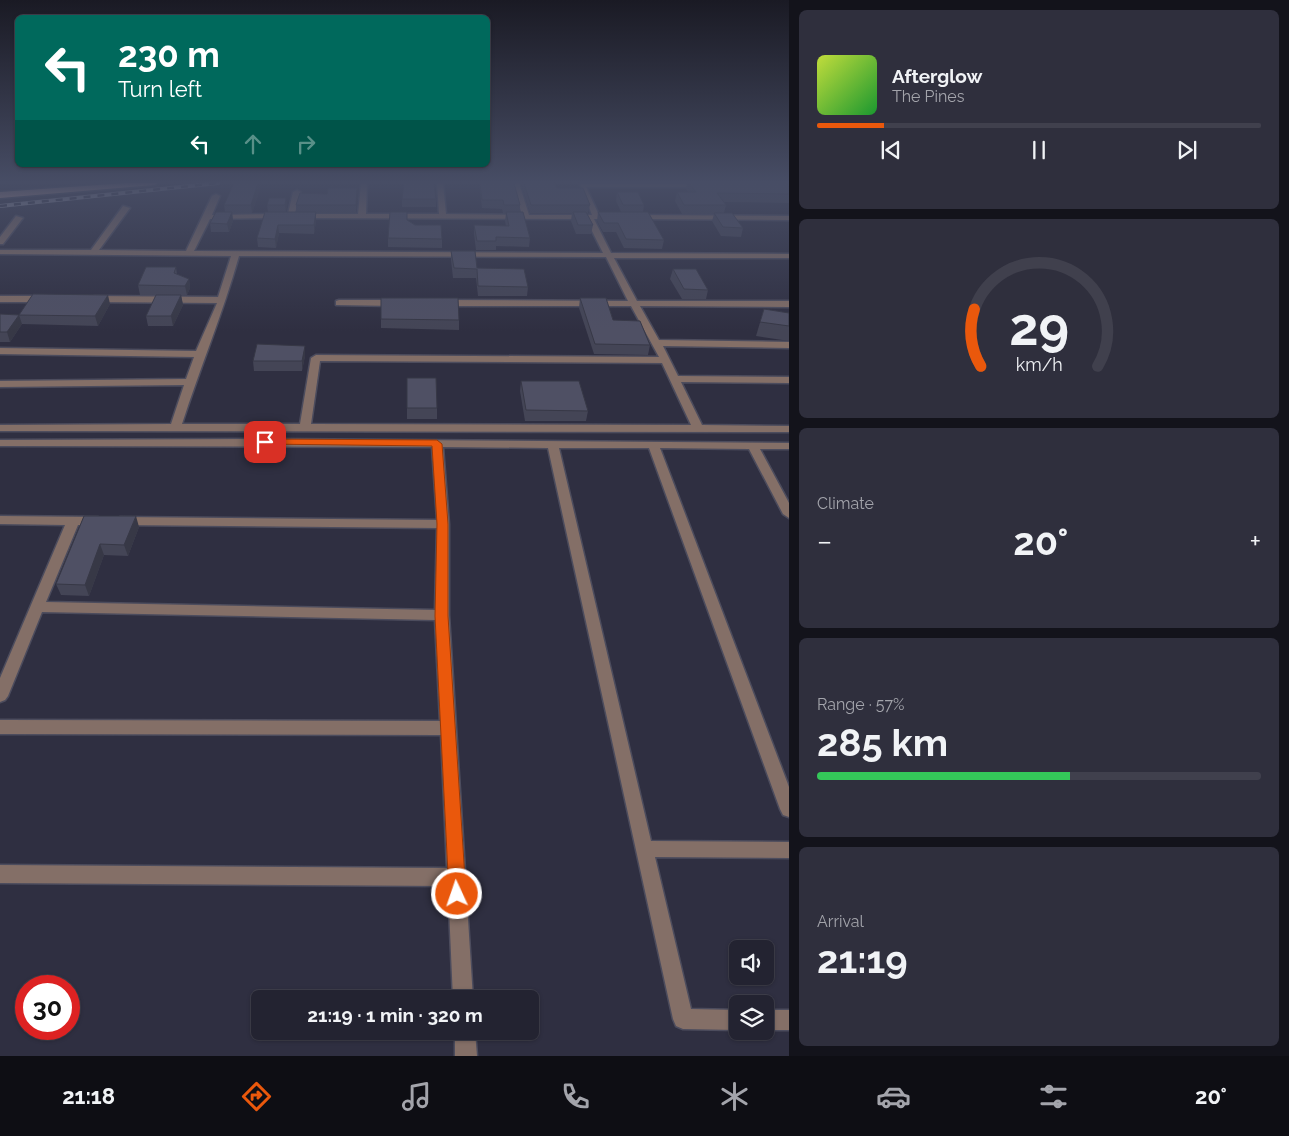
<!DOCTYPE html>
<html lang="en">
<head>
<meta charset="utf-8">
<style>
	:root { --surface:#232331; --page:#2f2f3d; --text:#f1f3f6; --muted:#a3a4ab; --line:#40404d; --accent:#ea580c }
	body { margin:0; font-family:Raleway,sans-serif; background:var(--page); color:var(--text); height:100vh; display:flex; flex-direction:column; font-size:19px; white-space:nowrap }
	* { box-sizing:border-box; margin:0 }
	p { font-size:16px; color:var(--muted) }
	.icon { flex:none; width:28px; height:28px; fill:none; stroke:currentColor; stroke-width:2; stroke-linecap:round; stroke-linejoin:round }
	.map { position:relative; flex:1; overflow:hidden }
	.panel { display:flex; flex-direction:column; gap:10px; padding:10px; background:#13131b; width:500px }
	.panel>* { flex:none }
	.hud { position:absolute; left:15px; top:15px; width:475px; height:152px; border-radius:8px; box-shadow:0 1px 4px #0004,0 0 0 1px var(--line); background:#00695c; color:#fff; overflow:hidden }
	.controls { position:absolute; left:729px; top:940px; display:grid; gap:10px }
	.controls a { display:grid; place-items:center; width:45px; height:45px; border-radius:8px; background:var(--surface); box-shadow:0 1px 4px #0004,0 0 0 1px var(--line); font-size:25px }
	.speed { position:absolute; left:15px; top:975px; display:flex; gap:10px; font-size:25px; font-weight:700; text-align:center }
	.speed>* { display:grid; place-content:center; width:65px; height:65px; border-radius:50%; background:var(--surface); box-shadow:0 1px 4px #0004,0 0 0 1px var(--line); line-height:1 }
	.speed .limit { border:8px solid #d22; background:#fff; color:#111 }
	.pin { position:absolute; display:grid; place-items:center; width:42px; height:42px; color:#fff; margin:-21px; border-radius:10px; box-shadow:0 2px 8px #0006 }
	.me { position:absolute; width:55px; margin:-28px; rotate:357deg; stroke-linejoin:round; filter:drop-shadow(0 0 4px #0008) }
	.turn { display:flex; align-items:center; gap:18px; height:105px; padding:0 20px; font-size:22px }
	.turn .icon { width:65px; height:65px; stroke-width:2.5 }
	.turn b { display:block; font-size:35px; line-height:42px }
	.lanes { display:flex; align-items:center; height:48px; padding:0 20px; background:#0003; justify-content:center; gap:25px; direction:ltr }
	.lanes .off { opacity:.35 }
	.big { font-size:38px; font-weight:700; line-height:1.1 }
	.panel .tile { flex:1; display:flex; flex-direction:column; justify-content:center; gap:8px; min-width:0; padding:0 18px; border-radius:8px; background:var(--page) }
	.panel .dial { align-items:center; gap:0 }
	.dial svg { height:130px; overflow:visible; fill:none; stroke:var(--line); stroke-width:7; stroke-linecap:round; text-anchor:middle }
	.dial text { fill:var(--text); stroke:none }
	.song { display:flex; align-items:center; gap:15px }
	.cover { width:60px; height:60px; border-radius:8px; background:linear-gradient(135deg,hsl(70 70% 55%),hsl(130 70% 35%)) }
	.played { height:5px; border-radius:2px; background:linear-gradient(90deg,var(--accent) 15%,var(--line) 15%) }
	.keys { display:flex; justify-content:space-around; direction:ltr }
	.heat { display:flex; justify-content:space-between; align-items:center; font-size:28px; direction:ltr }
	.charge { height:8px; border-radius:4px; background:linear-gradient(90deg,#34c759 57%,var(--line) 0) }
	.trip { position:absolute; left:251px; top:990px; width:288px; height:50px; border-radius:8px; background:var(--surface); box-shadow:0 1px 4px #0004,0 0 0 1px var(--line); font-weight:700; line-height:50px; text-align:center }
	.tab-bar { display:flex; height:80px; justify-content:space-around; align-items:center; background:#0e0e14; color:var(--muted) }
	.tab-bar .icon { width:35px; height:35px }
	.tab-bar .selected { color:var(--accent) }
	.tab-bar b { font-size:22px; color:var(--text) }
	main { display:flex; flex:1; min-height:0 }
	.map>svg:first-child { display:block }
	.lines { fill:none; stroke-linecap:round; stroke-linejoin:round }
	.minor-casing { stroke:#4c4c5d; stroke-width:3 }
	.highway-casing { stroke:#4c4c5d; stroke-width:3 }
	.minor { fill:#846f67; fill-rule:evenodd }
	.highway { fill:#f8c3af; fill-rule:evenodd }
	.rail-casing { stroke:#ababb9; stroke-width:4 }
	.rail { stroke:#2f2f41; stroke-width:2.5; stroke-dasharray:7; stroke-linecap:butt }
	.wall { fill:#444556 }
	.shaded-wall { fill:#373846 }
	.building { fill:#4f5064; stroke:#373846 }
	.route { fill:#ea580c; stroke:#983908 }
</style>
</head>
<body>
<main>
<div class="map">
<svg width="789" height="1056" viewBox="0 0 789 1056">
	<rect width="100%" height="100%" fill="#2f2f41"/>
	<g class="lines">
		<defs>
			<g id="minor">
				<path d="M361,183H367L366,214H439L437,183H443L446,214L522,215L513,183H519L529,215H592L580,184H704V186L702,187H586L599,215H614L618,217L614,219H594L611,253L789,254V258H614L637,301H789V307L640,306L659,340L789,342V348L663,346L678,376L789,377V383L681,382L702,425L789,426V432L0,431V425L171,424L184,385L0,387V381L186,379L194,357L0,354V348L196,351L217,303L94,302L90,299L94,296L218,297L231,256L0,254V250H91L123,206L130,208L99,250L186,251L212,196L216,194L220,196L212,215L279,214L283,216L279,218L210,219L194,251L603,253L586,219L299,218L295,216L299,214H358ZM239,256L606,257L628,301L441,300L437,303L441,306H631L659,357L316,355L311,358L300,424H182C200,368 223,313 239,256ZM320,361L662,363L691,425L311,424Z"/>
				<polygon points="297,190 301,192 294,216 287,218 293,192"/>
				<polygon points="631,215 789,216 789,220 634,219 630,217"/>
				<polygon points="16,216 23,218 3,244 0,244 0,237"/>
				<polygon points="0,296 47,296 51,299 47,302 0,302"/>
				<polygon points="339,300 396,300 400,303 396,306 336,305 336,301"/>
				<polygon points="265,439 789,443 789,449 760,449 789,503 789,518 783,514 749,449 660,448 789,787 789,817 783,815 780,809 649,448 559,448 651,841 789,842 789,858 655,857 691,1009 738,1010 738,1030 683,1029 676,1026 673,1019 548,448 443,447 449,524 449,615 473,999 453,999 448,886 0,883 0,865 447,868 441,735 0,734 0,720 440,721 435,620 42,612 8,696 5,700 0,702 0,678 65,525 0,524 0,516 98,517 104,521 98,525 78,525 46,602 435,610 437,528 120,525 114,521 120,517 437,520 432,447 0,446 0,440"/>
				<rect x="765" y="1010" width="24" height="20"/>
				<polygon points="455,1031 475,1031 477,1056 455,1056"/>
			</g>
			<polygon id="highway" points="126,183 158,183 154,185 0,198 0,192"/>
		</defs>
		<!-- minor casing -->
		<use href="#minor" class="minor-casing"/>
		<!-- highway casing -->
		<use href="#highway" class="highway-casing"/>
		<!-- minor -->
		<use href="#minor" class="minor"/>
		<!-- highway -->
		<use href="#highway" class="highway"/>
		<defs>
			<polyline id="rail" points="0,206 218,183"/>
		</defs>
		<!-- rail casing -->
		<use href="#rail" class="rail-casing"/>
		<!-- rail -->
		<use href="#rail" class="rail"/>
	</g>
	<!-- wall -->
	<g class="wall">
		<polygon points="234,183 259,183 260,189 252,213 232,213 233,221 229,232 211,232 210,223 225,212 224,205"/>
		<polygon points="479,183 514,183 520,205 520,212 530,238 529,247 496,246 496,250 476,250 474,234 474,225 506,226 505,221 506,213 503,213 502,209 482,208"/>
		<polygon points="521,183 554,183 557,188 590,205 588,213 587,213 593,225 591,234 576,234 571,221 572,213 530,213"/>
		<polygon points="687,183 789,183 789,203 724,202 726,205 724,213 743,228 741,237 721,236 712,221 714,214 682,214 675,201 677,192 688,192 686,189"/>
		<polygon points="617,192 644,205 643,212 664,240 662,249 624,248 616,232 603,232 597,221 598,212 621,212 616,201"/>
		<polygon points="358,196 356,213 316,213 316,221 314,234 279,233 276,248 258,247 257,238 268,212 267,205 286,198 287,207 286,212 296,212 296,205"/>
		<rect x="402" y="199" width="34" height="8"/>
		<polygon points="407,220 442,239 442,248 388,247 388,238"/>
		<polygon points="451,251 477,268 528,287 527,296 478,296 476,278 453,278 451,260"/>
		<polygon points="176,267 177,274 189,279 190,288 187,295 140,295 138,285"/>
		<polygon points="673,269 708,290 706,299 682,299 670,279"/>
		<polygon points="181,295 183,305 173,326 148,326 146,316"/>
		<polygon points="381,298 459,320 459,330 381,328"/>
		<polygon points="580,298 650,345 648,355 594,354 579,308"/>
		<polygon points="110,304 98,326 22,324 10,342 0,342 0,314 19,315"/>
		<polygon points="764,309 789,313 789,341 756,336"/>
		<polygon points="305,356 302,371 254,371 253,361"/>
		<polygon points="407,378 437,408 437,419 407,419"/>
		<polygon points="521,381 588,411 586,421 525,421 520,391"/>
		<polygon points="84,516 139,527 128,556 104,555 89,596 61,595 56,584"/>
	</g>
	<!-- shaded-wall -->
	<g class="shaded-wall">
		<polygon points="258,183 259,183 260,189 252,213 251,205"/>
		<polygon points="357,188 358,196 356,213 356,205"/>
		<polygon points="286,198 287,207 286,213 285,205"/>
		<polygon points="232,212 233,221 229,232 227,224"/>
		<polygon points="316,212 316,221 314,234 314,225"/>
		<polygon points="278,225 279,233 276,248 275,239"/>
		<polygon points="189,279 190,288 187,295 185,286"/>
		<polygon points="108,295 110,304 98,326 95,316"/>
		<polygon points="181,295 183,305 173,326 171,316"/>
		<polygon points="19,315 22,324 10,342 7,332"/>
		<polygon points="305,346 305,356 302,371 302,361"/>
		<polygon points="136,516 139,527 128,556 124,545"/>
		<polygon points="100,544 104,555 89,596 85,585"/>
	</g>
	<!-- building -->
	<g class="building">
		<polygon points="234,183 258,183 251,205 224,205"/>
		<polygon points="404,183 434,183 436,199 402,199"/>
		<polygon points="480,183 514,183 520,205 504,205 503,200 482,200"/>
		<polygon points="524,183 554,183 557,188 583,188 590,205 531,205"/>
		<polygon points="689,183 789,183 789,194 717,193 726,205 684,205 677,192 696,192"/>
		<polygon points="328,188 357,188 356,205 296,205 300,193 327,194"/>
		<polygon points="617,192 638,192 644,205 623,205"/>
		<polygon points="269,198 286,198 285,205 267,205"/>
		<polygon points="216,212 232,212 227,224 210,223"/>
		<polygon points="265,212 316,212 314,225 278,225 275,239 257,238"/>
		<polygon points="390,212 407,212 407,220 415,225 441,225 442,239 388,238"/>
		<polygon points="506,212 523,212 530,238 496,237 496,241 477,241 474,225 509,226"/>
		<polygon points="573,212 586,212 593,225 578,225"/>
		<polygon points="598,212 648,212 664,240 626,239 618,223 604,223"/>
		<polygon points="714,213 732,213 743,228 723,227"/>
		<polygon points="451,251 475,251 477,268 524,269 528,287 478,286 477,269 454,268"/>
		<polygon points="146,267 176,267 174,273 189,279 185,286 138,285"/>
		<polygon points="673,269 696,269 708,290 684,289"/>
		<polygon points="33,294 108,295 95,316 19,315"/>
		<polygon points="156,295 181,295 171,316 146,316"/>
		<polygon points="381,298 458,298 459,320 381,319"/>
		<polygon points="580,298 606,298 613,320 640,321 650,345 595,344"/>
		<polygon points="764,309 789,313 789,326 760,322"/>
		<polygon points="0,314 19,315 7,332 0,332"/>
		<polygon points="257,344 305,346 302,361 253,361"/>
		<polygon points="407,378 436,378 437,408 407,408"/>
		<polygon points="521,381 579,381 588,411 526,410"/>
		<polygon points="84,516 136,516 124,545 100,544 85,585 56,584"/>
	</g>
	<!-- sky -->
	<linearGradient id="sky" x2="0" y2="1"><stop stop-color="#1a1a24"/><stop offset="0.55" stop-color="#474d65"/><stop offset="1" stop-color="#474d65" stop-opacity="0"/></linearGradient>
	<rect width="789" height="331" fill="url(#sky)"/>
	<!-- route -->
	<polygon class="route" points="265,439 437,440 442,444 448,524 448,616 466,894 463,900 457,903 451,900 449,894 435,616 437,524 432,446 262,444 260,442"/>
</svg>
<div class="controls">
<a><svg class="icon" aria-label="sound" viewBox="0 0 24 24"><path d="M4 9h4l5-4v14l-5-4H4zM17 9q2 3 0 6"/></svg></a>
<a><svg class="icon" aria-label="layers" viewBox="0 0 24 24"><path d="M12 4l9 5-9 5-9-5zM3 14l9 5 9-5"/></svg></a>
</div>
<div class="speed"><div class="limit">30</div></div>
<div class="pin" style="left:265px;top:442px;background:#d93025"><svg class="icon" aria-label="arrive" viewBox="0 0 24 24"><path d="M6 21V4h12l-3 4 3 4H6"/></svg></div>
<svg class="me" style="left:457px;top:894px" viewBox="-20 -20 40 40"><circle r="17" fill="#ea580c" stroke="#fff" stroke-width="3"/><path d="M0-11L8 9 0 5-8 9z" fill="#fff"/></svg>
<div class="trip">21:19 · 1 min · 320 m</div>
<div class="hud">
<div class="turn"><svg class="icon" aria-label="left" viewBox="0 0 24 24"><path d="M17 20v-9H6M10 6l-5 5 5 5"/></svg><div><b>230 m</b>Turn left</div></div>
<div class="lanes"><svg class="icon" aria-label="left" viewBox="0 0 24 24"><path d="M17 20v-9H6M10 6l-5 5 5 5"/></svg><svg class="icon off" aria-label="ahead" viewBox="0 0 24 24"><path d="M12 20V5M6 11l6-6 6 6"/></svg><svg class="icon off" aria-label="right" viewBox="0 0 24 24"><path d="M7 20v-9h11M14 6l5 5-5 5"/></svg></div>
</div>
</div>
<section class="panel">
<div class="tile">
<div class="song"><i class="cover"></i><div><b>Afterglow</b><p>The Pines</p></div></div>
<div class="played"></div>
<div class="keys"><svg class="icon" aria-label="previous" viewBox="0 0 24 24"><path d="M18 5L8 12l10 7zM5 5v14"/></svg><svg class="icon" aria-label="pause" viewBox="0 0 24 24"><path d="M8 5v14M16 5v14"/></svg><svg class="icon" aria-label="next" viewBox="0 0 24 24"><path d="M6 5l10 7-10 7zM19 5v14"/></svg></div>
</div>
<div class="tile dial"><svg viewBox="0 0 100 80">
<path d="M14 69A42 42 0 1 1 86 69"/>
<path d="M14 69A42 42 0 0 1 10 34" stroke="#ea580c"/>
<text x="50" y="56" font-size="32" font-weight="700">29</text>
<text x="50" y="72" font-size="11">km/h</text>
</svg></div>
<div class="tile"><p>Climate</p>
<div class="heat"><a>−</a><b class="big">20°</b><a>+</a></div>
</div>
<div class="tile"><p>Range · 57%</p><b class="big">285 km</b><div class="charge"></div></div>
<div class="tile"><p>Arrival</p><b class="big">21:19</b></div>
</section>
</main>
<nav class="tab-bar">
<b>21:18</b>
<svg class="icon selected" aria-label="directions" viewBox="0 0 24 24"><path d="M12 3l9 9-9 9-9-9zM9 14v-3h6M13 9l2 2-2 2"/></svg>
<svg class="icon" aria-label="music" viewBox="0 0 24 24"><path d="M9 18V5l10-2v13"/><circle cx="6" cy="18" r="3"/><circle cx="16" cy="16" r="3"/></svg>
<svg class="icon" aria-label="phone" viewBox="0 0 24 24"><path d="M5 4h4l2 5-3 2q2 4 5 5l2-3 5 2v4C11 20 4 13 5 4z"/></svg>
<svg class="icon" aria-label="climate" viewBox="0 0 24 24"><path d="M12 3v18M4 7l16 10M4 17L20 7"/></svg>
<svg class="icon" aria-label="car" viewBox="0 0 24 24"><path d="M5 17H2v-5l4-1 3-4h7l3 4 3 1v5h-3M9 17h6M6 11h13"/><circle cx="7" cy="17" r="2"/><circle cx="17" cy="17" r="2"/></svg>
<svg class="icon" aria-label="filters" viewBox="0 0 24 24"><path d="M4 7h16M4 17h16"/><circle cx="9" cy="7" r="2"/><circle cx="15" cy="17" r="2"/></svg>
<b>20°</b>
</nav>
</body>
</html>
